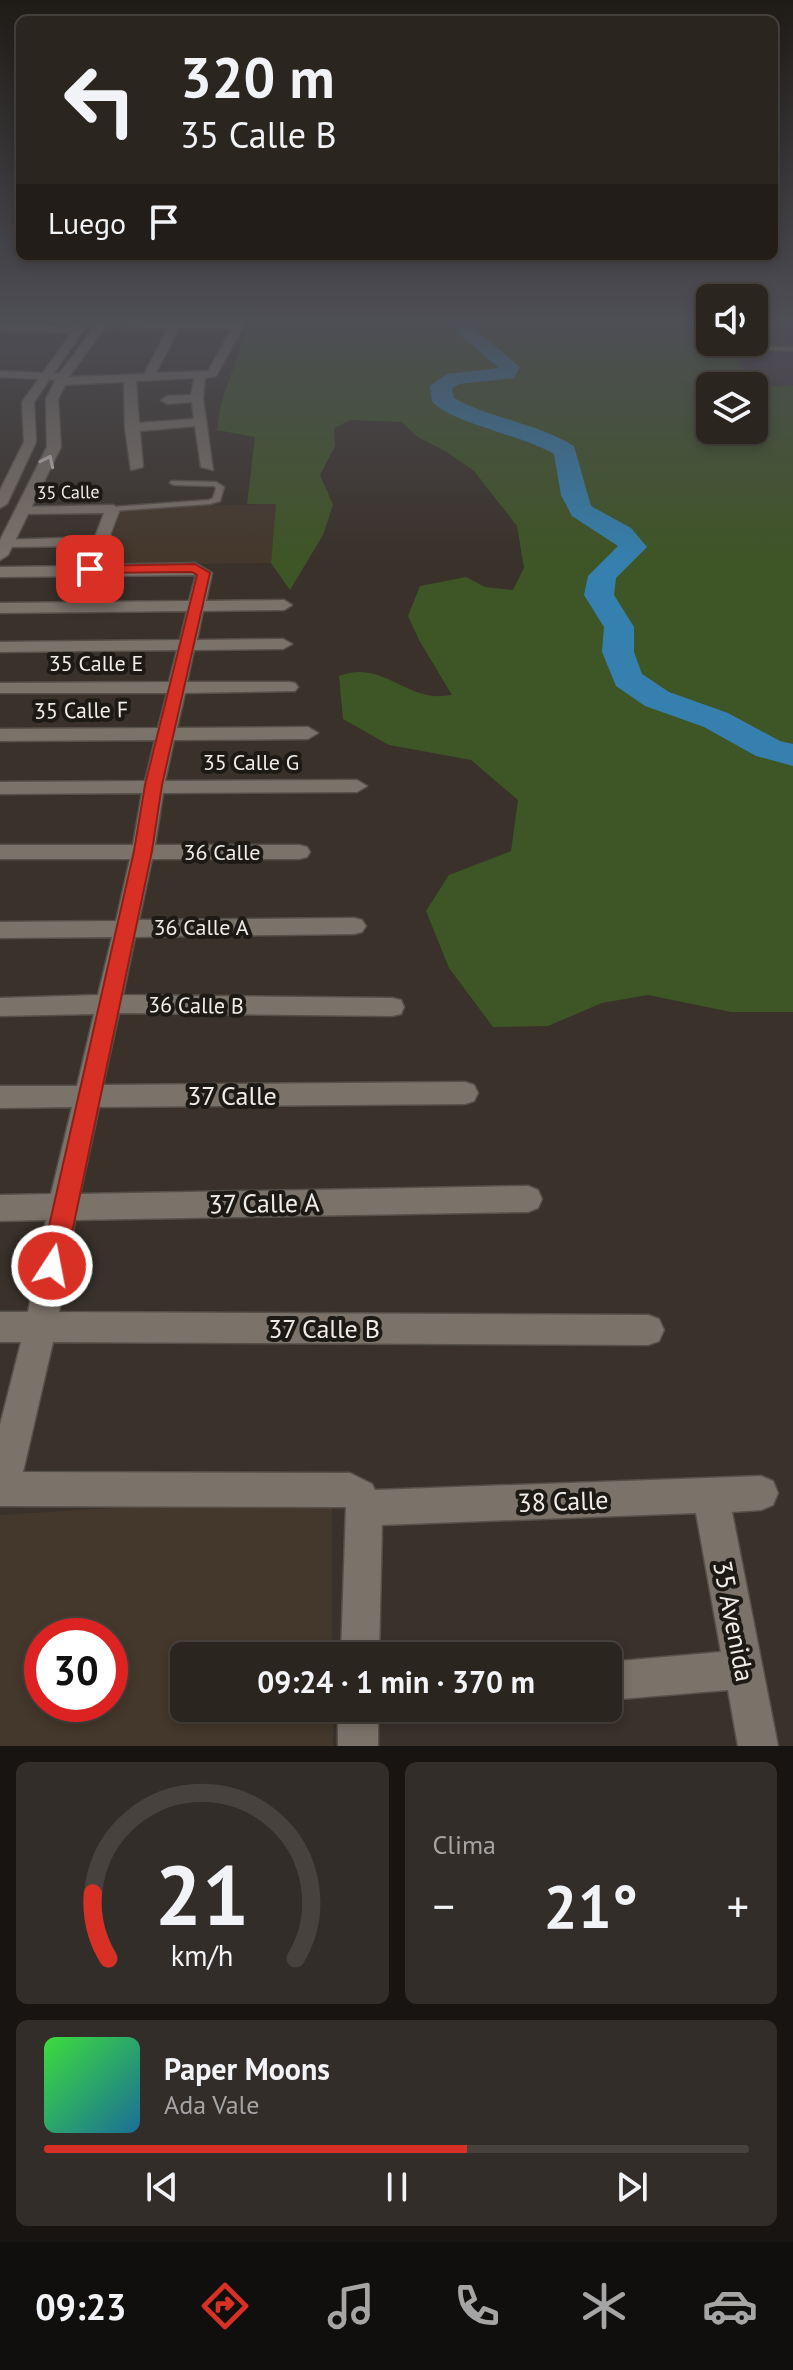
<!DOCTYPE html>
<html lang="es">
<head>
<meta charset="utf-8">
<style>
	:root { --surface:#2b2520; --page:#332d29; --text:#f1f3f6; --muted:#a6a5a5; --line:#47423e; --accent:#d93025 }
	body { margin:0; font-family:"PT Sans",sans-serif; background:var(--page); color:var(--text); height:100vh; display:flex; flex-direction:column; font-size:30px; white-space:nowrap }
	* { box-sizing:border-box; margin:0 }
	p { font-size:26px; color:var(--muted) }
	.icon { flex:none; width:44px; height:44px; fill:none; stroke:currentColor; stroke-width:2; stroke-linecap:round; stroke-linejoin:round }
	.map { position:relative; height:1746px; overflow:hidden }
	.sheet { display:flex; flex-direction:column; gap:16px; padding:16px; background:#181412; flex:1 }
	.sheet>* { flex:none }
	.guide { position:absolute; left:16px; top:16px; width:762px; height:244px; border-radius:12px; box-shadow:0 4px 12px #0003,0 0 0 2px var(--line); background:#2b2520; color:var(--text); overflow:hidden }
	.controls { position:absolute; left:696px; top:284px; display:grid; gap:16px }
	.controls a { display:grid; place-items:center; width:72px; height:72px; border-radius:12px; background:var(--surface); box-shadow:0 4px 12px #0003,0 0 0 2px var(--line); font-size:40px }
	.speed { position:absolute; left:24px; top:1618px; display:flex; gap:16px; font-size:40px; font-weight:700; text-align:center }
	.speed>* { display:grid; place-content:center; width:104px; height:104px; border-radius:50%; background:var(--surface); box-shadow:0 4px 12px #0003,0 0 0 2px var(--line); line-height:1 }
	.speed .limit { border:12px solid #d22; background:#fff; color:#111 }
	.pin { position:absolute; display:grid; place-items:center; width:68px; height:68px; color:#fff; margin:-34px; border-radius:16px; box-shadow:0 4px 12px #0006 }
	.me { position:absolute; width:88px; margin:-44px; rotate:11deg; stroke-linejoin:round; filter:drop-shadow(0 0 6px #0008) }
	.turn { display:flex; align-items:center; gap:28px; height:168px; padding:0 32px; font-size:36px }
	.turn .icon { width:104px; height:104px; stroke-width:2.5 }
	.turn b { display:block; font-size:56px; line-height:68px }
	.then { display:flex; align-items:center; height:76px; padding:0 32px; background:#0003; gap:16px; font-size:30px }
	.big { font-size:60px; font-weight:700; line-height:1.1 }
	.sheet .widget { flex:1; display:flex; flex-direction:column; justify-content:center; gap:12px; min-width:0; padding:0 28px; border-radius:12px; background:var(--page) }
	.sheet .dial { align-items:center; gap:0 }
	.dial svg { height:208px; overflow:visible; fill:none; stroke:var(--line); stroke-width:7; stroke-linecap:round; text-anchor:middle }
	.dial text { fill:var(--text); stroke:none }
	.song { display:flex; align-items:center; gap:24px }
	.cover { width:96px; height:96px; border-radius:12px; background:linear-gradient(135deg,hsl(120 70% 55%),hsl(200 70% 35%)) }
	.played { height:8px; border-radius:4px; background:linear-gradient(90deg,var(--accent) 60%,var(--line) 60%) }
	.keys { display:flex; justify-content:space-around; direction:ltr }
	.heat { display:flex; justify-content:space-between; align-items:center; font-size:44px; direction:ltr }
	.sheet .tiles { flex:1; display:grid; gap:16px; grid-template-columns:1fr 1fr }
	.widget:last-child { grid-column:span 2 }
	.trip { position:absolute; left:170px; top:1642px; width:452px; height:80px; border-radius:12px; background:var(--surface); box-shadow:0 4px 12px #0003,0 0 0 2px var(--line); font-weight:700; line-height:80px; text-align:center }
	.menu { display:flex; height:128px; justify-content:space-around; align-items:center; background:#110f0d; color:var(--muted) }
	.menu .icon { width:56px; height:56px }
	.menu .on { color:var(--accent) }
	.menu b { font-size:36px; color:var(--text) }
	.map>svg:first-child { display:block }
	.built { fill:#44372b; fill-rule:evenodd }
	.industrial { fill:#443541 }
	.green { fill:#3e5525; fill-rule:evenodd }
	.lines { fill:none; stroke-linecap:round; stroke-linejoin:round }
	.river { fill:#3580ae; fill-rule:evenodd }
	.service-casing { stroke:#56504a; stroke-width:3 }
	.minor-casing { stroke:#56504a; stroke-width:3 }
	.tertiary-casing { stroke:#56504a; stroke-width:3 }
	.service { fill:#7b7269; fill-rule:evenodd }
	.minor { fill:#7b7269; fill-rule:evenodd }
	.tertiary { fill:#7b7269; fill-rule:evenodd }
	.oneway { stroke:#c8c1bc }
	.route { fill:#d93025; stroke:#8d1f18; stroke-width:2 }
	.labels { text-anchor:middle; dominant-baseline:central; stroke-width:8; stroke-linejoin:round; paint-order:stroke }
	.far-street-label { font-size:18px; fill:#f1ece8; stroke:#1d1a16 }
	.street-label { font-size:22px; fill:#f1ece8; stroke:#1d1a16 }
	.near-street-label { font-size:26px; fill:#f1ece8; stroke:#1d1a16 }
</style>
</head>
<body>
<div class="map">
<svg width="793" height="1746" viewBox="0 0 793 1746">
	<rect width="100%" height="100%" fill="#39312a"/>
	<!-- built -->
	<g class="built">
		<polygon points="277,504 271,563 102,565 122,508"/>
		<path d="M332,1494V1656H184V1708H333V1746H0V1515ZM42,1636H110V1704H42Z"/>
	</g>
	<!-- industrial -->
	<polygon class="industrial" points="754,318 793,318 793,386 748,386 738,359 742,342 754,342"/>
	<!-- green -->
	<path class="green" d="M251,318H710V342H742L738,359L748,386H793V1012H731L648,995L602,1003L548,1026L493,1027L449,968L426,911L449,875L511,851L518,800L471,760L389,745L343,719L339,676C377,661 400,692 433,696C439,697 446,695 452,695L419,640L408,616L420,586L466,577L485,587L513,590L524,568L517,526L474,471L447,452L418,437L402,422L351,420L334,428L335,446L320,475L333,505L323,535L290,590L271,563L276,504H247L255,437L217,430L221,403ZM754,386V430H710V386Z"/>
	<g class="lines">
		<!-- river -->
		<path class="river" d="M466,318H484L477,331L520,367L514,378L459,384L452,388L454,398C492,419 536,423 574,446L591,506L631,528L647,547L616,578L614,595L634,627V652L642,674L669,692L728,713L780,741L793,744V766L756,756L704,727L645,706L616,686L602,652L604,627L584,595L588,576L618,546L572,516L561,495L554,454C525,436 448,422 432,401L430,386L447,374L499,368L457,332Z"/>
		<defs>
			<g id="service">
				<polygon points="754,337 766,347 793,347 793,351 762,350 754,342"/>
				<polygon points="171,481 216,482 224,487 220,501 210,504 113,511 109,509 113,507 209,500 213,498 216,488 214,486 174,485 170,483"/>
			</g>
			<g id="minor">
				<path d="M174,318H184L182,322L235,323L238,318H248L216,376L205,378L203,398L213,470L201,467L195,426L140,431L143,467L131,470L125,428L124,382L61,385L56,380L0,377V371L63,374L69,377L144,374L168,328L101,327L96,324L101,321L172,322ZM179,328L232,329L208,371L156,373ZM194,378L191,395L167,396L161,400L167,404L192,402L194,419L139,423L136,381Z"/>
				<polygon points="0,324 78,327 83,330 78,333 0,330"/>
				<polygon points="113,505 120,509 99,565 195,563 212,573 206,601 284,600 292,605 284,610 203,611 197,640 283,639 292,644 283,649 194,650 187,682 289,682 295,683 298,687 295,691 185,693 177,728 308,727 318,733 308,739 174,740 165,781 357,780 367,786 357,792 163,793 155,845 299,845 307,847 310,852 307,857 299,859 152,859 139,920 354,918 362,920 366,926 362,932 354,934 135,937 123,995 392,998 401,1000 404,1007 401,1014 392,1016 119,1013 103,1085 465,1082 474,1085 478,1093 474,1101 465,1104 99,1107 80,1194 528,1186 538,1190 542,1199 538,1208 528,1212 75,1220 59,1312 648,1315 659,1319 664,1330 659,1341 648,1345 53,1342 23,1472 350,1473 372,1484 375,1490 761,1476 773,1481 778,1493 773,1505 761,1510 732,1512 778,1746 738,1746 728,1690 608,1700 608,1662 721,1652 696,1513 382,1525 379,1656 341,1656 346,1507 0,1506 0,1425 21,1342 0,1342 0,1312 28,1312 46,1220 0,1221 0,1195 51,1194 72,1107 0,1108 0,1086 77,1086 94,1014 0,1016 0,998 98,995 112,937 0,938 0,922 116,921 130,859 0,859 0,845 133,845 142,793 0,794 0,782 145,781 155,740 0,741 0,729 158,728 167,693 0,693 0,683 169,682 177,650 0,652 0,642 180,640 187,611 0,613 0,603 189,601 196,575 0,577 0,567 84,566 91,546 6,547 1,545 0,540 95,537 104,513 23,514 18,513 18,507"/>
				<rect x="338" y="1708" width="40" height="38"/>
			</g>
			<g id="tertiary">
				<polygon points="82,318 91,319 34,402 36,442 7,504 0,508 0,490 24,442 22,402"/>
				<polygon points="101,318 111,318 69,377 58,399 61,447 8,555 0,560 0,540 47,447 46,399 57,377"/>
			</g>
		</defs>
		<!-- service casing -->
		<use href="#service" class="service-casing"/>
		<!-- minor casing -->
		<use href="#minor" class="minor-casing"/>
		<!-- tertiary casing -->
		<use href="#tertiary" class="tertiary-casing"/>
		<!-- service -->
		<use href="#service" class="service"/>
		<!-- minor -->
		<use href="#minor" class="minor"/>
		<!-- tertiary -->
		<use href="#tertiary" class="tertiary"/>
	</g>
	<!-- one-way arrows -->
	<defs><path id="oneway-chevron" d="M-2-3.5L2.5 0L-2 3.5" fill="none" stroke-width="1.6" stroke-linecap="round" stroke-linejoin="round" transform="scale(2)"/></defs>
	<use class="oneway" href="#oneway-chevron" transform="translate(48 461) rotate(-65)"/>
	<!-- sky -->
	<linearGradient id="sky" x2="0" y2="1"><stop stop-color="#1f1b17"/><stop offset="0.57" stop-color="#4e4e55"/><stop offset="1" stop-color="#4e4e55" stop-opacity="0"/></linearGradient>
	<rect width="793" height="562" fill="url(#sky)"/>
	<!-- route -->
	<polygon class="route" points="195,564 210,573 162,785 152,851 65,1266 61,1274 52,1278 43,1274 40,1266 134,851 145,785 197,575 192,572 90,573 83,569 90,566"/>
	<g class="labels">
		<!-- far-street labels -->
		<g class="far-street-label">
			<text transform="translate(68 492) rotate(-1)">35 Calle</text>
		</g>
		<!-- street labels -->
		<g class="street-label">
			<text x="96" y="663">35 Calle E</text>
			<text transform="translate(81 710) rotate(-1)">35 Calle F</text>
			<text x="251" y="762">35 Calle G</text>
			<text x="222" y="852">36 Calle</text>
			<text x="201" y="927">36 Calle A</text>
			<text transform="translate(196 1005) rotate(1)">36 Calle B</text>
		</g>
		<!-- near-street labels -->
		<g class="near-street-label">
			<text x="232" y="1095">37 Calle</text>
			<text transform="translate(264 1203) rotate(-1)">37 Calle A</text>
			<text x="324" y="1328">37 Calle B</text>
			<text transform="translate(563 1501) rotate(-2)">38 Calle</text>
			<text transform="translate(734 1621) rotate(79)">35 Avenida</text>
		</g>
	</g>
</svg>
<div class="controls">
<a><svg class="icon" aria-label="sound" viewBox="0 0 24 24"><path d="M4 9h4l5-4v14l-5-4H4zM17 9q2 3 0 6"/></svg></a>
<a><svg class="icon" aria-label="layers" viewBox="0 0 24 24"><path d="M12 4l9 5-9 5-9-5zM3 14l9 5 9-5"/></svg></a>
</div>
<div class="speed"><div class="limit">30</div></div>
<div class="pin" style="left:90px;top:569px;background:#d93025"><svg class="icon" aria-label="arrive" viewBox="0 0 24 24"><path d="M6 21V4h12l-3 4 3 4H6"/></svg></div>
<svg class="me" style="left:52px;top:1266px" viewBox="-20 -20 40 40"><circle r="17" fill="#d93025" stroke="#fff" stroke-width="3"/><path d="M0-11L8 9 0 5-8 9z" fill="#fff"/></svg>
<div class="trip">09:24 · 1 min · 370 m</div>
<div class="guide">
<div class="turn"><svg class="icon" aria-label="left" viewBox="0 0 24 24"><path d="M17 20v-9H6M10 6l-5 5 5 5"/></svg><div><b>320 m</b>35 Calle B</div></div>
<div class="then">Luego<svg class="icon" aria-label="arrive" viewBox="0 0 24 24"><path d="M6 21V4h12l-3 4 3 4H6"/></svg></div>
</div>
</div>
<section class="sheet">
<div class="tiles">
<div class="widget dial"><svg viewBox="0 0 100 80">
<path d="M14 69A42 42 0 1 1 86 69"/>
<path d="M14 69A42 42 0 0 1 8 44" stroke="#d93025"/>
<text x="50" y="56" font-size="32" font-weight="700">21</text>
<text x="50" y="72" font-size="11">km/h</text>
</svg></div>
<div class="widget"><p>Clima</p>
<div class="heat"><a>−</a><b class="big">21°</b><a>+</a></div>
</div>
<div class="widget">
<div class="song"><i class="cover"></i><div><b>Paper Moons</b><p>Ada Vale</p></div></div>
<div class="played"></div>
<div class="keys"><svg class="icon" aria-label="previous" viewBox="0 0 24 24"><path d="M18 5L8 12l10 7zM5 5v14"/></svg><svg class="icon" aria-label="pause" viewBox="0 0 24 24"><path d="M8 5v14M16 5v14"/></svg><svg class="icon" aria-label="next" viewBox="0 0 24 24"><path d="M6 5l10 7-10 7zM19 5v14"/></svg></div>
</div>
</div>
</section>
<nav class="menu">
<b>09:23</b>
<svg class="icon on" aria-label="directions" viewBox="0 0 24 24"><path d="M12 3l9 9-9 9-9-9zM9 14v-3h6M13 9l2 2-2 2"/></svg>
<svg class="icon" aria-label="music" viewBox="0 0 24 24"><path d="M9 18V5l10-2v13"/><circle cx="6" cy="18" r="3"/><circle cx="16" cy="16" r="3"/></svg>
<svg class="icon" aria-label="phone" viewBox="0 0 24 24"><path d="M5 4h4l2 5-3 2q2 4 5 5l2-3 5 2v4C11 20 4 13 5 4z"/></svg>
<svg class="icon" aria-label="climate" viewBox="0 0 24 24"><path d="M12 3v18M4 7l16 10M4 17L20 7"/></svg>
<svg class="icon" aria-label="car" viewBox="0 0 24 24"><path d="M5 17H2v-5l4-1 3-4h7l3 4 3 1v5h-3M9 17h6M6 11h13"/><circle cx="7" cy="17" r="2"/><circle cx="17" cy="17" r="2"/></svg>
</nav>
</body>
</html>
